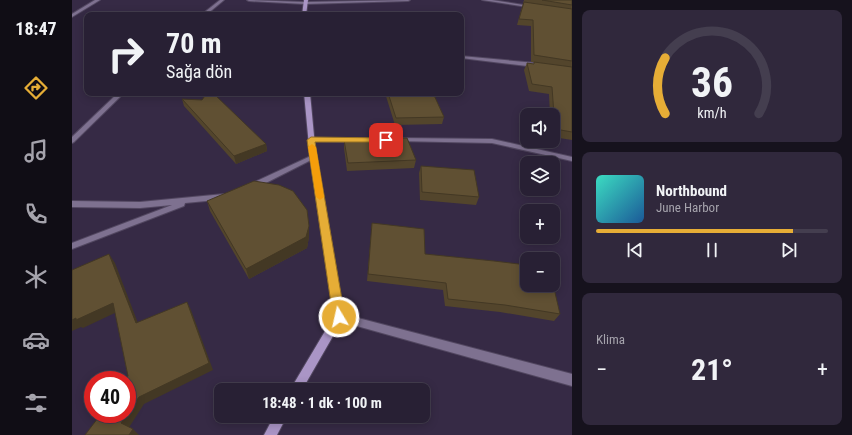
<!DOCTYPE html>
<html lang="tr">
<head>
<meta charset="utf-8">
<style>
	:root { --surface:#282034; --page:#30283c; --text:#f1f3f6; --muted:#a5a3ac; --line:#443e4f; --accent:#e6ad36 }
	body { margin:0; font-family:"Roboto Condensed",sans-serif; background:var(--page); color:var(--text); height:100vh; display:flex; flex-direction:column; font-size:15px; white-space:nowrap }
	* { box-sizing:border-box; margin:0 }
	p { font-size:13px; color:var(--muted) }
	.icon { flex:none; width:22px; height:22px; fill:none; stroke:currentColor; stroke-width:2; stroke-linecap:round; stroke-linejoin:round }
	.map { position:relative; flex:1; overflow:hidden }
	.sheet { display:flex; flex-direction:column; gap:10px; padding:10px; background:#16121d; width:280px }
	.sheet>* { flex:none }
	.top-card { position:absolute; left:12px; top:12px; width:380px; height:84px; border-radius:8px; box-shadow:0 2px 10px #0003,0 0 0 1px var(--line); background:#282034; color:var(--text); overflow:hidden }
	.controls { position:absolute; left:448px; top:108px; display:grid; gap:8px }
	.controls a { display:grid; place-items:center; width:40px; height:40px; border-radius:8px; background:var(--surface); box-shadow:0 2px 10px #0003,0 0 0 1px var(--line); font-size:20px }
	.speed { position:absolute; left:12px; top:371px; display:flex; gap:8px; font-size:20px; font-weight:700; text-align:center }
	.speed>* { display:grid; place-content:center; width:52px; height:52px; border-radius:50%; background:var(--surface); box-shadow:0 2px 10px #0003,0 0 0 1px var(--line); line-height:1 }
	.speed .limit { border:6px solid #d22; background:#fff; color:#111 }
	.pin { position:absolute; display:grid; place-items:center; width:34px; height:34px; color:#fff; margin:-17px; border-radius:8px; box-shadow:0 2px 6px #0006 }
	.me { position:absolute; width:44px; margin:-22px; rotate:351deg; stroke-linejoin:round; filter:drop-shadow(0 0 3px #0008) }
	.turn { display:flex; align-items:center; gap:14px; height:84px; padding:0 16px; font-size:18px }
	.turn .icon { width:52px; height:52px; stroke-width:2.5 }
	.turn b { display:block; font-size:28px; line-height:34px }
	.big { font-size:30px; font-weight:700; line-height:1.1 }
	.sheet .tile { flex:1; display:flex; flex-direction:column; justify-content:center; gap:6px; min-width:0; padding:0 14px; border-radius:8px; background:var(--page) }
	.sheet .dial { align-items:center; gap:0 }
	.dial svg { height:104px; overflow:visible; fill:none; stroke:var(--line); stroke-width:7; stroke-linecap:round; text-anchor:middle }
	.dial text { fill:var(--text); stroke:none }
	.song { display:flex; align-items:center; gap:12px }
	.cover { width:48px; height:48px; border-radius:6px; background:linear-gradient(135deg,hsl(170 70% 55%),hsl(210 70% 35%)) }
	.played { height:4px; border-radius:2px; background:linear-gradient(90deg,var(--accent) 85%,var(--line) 85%) }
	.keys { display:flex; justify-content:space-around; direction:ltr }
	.heat { display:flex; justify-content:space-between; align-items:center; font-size:22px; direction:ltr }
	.trip { position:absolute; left:142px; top:383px; width:216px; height:40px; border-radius:8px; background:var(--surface); box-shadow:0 2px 10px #0003,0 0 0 1px var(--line); font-weight:700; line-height:40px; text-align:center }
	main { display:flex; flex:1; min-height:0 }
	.tab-bar { display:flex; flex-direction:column; width:72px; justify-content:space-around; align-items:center; background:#100d15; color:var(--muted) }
	.tab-bar .icon { width:28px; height:28px }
	.tab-bar .selected { color:var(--accent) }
	.tab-bar b { font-size:18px; color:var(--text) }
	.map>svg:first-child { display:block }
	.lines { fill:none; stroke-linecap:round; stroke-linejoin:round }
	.street-casing { stroke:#524760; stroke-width:2 }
	.secondary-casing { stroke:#524760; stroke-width:2 }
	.street { fill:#7e7190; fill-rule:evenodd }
	.secondary { fill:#aa95c6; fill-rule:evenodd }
	.wall { fill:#53452c }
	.shaded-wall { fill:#433824 }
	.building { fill:#605033; stroke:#433824 }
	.route { fill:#e6ad36; stroke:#967023 }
	.slow { fill:#f59e0b }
</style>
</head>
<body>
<main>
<nav class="tab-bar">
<b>18:47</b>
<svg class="icon selected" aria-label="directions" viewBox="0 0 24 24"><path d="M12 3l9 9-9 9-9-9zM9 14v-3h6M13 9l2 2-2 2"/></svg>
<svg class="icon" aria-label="music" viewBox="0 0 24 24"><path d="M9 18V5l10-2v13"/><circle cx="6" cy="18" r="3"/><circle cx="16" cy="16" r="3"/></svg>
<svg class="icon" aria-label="phone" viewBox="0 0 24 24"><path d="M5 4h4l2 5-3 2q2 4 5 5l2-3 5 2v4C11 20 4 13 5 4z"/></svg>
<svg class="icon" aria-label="climate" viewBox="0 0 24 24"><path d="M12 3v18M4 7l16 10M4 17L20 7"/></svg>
<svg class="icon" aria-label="car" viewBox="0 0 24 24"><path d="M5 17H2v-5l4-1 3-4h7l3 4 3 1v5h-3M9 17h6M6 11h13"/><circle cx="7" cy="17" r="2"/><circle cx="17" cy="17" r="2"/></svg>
<svg class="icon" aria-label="filters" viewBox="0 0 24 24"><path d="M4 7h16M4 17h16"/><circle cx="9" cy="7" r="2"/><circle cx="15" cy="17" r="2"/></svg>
</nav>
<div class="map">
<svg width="500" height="435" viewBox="0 0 500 435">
	<rect width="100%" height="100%" fill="#362a45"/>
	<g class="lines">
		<defs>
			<g id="street">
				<polygon points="23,0 28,0 0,17 0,14"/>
				<polygon points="148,0 152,0 134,15 129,15"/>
				<polygon points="175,0 233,2 338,0 336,1 233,4 177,1"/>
				<polygon points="410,0 420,0 464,7 462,8"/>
				<polygon points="389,56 464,63 467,65 464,67 389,58"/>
				<polygon points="46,93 52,93 2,142 0,143 0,137"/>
				<polygon points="239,138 285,138 288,140 285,142 237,141 237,139"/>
				<polygon points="327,138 420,139 500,157 500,161 420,143 325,141 325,139"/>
				<polygon points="241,155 243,156 244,157 243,158 182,189 176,189 175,187 176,185"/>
				<polygon points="152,194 156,197 155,199 113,203 112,206 0,249 0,243 100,205 68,208 0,207 0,201 68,202"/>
				<polygon points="267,313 500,374 500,386 267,321 263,320 262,317 263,314"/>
			</g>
			<g id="secondary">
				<polygon points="232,0 236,0 234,15 230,15"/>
				<polygon points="232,93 238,93 244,157 272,317 230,390 218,390 262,316 238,157"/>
				<polygon points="202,416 215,416 205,435 192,435"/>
			</g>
		</defs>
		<!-- street casing -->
		<use href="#street" class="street-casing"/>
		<!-- secondary casing -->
		<use href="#secondary" class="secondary-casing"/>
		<!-- street -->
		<use href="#street" class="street"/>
		<!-- secondary -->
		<use href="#secondary" class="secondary"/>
	</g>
	<!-- wall -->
	<g class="wall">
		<polygon points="452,0 500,0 500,140 481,137 481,115 478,115 477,94 457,91 452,70 455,63 462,64 462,62 459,62 459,26 445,25"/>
		<polygon points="313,93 361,93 372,117 370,124 323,125"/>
		<polygon points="110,99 194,144 195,151 164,164 112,106"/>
		<polygon points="272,140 344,160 342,168 275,171 272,148"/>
		<polygon points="349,166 407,197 404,205 348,200 347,173"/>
		<polygon points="135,201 237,237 235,248 177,279 138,211"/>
		<polygon points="300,223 353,254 488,314 482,321 428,312 373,306 371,290 295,281"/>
	</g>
	<!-- shaded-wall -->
	<g class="shaded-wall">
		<polygon points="194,144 195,151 164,164 162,156"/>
		<polygon points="237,226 237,237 235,248 177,279 174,269"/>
		<polygon points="37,254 43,263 69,331 64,323"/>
		<polygon points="115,302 119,310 141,370 72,404 56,429 49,423"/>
		<polygon points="41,303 47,311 11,328 9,327 0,331 0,320"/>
		<polygon points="61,429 67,435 57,435"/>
	</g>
	<!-- building -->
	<g class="building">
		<polygon points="470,0 500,0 500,5"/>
		<polygon points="452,2 500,9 500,61 462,55 461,20 447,19"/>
		<polygon points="462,62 500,67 500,132 483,129 480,87 460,84 455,63 462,64"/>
		<polygon points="135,93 141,93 194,144 162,156 110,99 130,100"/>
		<polygon points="316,93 361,93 372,117 324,118"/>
		<polygon points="335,138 344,160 276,163 272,140"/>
		<polygon points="349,166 402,170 407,197 350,192"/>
		<polygon points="182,181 207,185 221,191 235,210 237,226 234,237 174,269 135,201"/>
		<polygon points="300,223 352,229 353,254 422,261 455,265 455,285 481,285 481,284 488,314 433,305 376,299 374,283 296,274"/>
		<polygon points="37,254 64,323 115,302 137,363 67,397 55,414 55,380 53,380 56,376 41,303 4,320 4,318 0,320 0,270"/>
		<polygon points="29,414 55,414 49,423 61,429 57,435 13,435"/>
	</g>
	<!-- route -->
	<polygon class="route" points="239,137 314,138 318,140 314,142 243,142 273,317 271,321 267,322 263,321 261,317 235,140"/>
	<!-- slow -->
	<polygon class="slow" points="240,144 244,147 252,197 248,200 244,197 236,147"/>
</svg>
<div class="controls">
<a><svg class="icon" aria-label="sound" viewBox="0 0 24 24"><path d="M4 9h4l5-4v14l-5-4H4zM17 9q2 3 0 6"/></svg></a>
<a><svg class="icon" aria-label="layers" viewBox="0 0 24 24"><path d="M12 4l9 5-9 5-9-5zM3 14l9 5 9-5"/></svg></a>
<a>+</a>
<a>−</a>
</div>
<div class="speed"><div class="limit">40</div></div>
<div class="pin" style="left:314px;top:140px;background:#d93025"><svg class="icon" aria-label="arrive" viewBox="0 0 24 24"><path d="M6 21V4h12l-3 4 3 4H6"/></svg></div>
<svg class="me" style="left:267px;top:317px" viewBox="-20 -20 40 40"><circle r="17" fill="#e6ad36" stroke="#fff" stroke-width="3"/><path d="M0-11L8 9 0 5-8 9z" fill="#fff"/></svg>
<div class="trip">18:48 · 1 dk · 100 m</div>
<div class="top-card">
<div class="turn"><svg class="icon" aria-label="right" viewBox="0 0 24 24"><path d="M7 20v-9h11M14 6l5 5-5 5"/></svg><div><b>70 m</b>Sağa dön</div></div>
</div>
</div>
<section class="sheet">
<div class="tile dial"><svg viewBox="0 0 100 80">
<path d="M14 69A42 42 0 1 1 86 69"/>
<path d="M14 69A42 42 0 0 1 14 26" stroke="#e6ad36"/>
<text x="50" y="56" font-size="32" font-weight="700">36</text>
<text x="50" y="72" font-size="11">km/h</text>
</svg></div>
<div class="tile">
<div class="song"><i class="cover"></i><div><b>Northbound</b><p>June Harbor</p></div></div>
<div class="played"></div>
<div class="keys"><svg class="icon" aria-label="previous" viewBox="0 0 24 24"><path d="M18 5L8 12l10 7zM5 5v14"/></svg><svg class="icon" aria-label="pause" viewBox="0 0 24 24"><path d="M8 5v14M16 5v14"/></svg><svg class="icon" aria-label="next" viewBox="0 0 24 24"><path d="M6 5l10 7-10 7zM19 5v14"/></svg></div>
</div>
<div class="tile"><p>Klima</p>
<div class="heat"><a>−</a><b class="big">21°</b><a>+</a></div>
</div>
</section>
</main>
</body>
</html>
